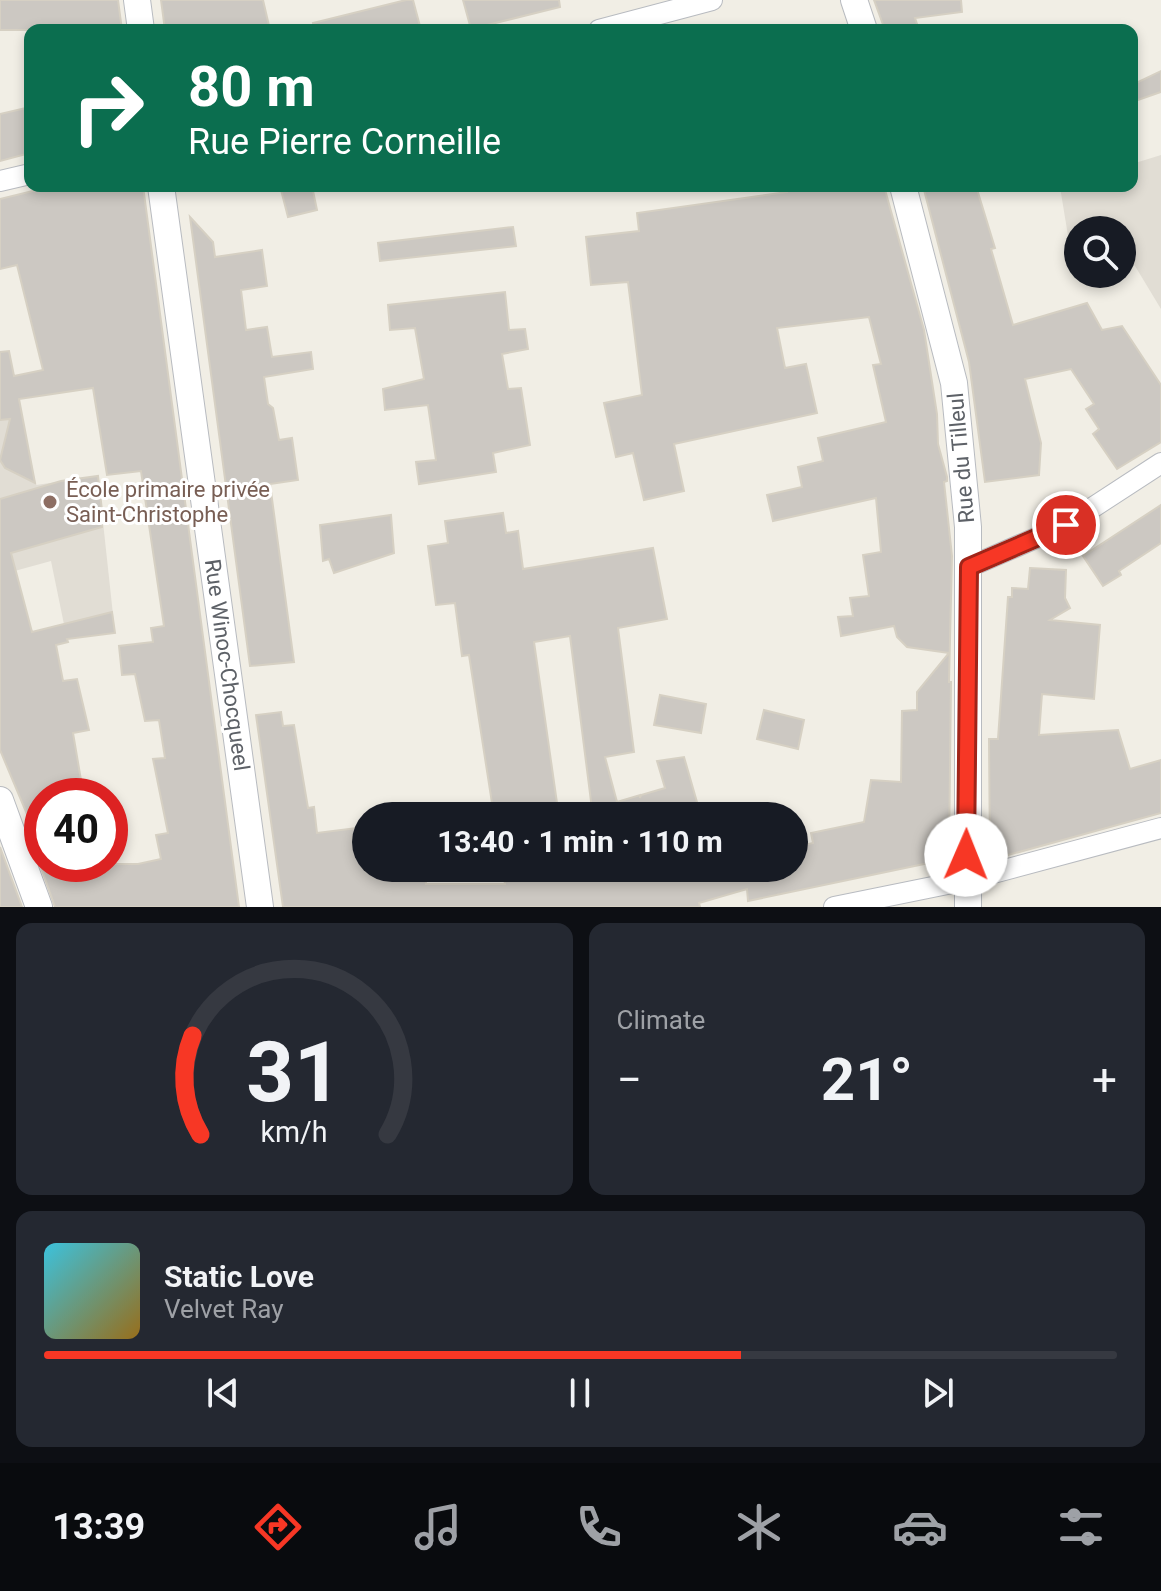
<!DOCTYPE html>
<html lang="en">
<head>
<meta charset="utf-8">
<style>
	:root { --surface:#171b24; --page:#242831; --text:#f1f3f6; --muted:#9ea1a6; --line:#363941; --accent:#f73725 }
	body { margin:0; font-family:Roboto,sans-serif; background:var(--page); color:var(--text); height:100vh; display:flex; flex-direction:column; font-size:30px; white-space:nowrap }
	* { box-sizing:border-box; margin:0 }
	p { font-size:26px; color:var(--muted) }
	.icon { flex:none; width:44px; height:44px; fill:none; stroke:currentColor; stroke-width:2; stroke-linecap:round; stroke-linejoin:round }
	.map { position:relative; height:907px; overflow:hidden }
	.sheet { display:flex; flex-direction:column; gap:16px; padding:16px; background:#0d0f14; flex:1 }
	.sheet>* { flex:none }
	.hud { position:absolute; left:24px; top:24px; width:1114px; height:168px; border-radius:16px; box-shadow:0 4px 12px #0003; background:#0b6e4f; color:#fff; overflow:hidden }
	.tools { position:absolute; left:1064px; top:216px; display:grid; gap:16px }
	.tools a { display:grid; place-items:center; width:72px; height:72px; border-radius:50%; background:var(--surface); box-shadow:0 4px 12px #0003; font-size:40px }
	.speed { position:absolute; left:24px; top:778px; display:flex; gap:16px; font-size:40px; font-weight:700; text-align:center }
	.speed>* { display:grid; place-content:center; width:104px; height:104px; border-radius:50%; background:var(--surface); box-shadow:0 4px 12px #0003; line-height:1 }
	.speed .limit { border:12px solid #d22; background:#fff; color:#111 }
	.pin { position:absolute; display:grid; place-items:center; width:68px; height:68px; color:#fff; margin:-34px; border:4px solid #fff; border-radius:50%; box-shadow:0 2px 8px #0007 }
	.me { position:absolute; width:88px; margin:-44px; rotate:1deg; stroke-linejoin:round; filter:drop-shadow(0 0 6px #0008) }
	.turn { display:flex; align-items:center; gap:28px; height:168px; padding:0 32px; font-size:36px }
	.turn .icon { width:104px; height:104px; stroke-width:2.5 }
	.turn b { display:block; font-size:56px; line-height:68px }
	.big { font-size:60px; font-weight:700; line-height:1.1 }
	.sheet .card { flex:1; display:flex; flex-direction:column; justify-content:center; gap:12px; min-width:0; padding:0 28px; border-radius:16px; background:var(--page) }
	.sheet .dial { align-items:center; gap:0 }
	.dial svg { height:208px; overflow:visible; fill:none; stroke:var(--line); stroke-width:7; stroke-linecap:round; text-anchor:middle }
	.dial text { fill:var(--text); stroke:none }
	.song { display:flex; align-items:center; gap:24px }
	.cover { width:96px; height:96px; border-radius:12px; background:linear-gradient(135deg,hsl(190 70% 55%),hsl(40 70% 35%)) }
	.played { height:8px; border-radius:4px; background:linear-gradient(90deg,var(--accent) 65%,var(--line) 65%) }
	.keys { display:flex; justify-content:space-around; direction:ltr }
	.heat { display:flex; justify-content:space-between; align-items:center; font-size:44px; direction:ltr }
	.sheet .tiles { flex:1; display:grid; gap:16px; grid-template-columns:1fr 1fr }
	.card:last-child { grid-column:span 2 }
	.trip { position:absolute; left:352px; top:802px; width:456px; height:80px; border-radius:40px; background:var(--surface); box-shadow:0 4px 12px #0003; font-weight:700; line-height:80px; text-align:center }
	.dock { display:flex; height:128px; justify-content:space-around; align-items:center; background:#090b0e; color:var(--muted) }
	.dock .icon { width:56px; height:56px }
	.dock .current { color:var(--accent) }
	.dock b { font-size:36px; color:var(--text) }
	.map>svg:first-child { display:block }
	.education { fill:#e1ddd4 }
	.building { fill:#ccc8c2; stroke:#d6d0c3; stroke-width:2 }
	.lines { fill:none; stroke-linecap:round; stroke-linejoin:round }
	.minor-casing { stroke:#b8bbc0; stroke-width:22 }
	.tertiary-casing { stroke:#b8bbc0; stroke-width:28 }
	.minor { stroke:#fff; stroke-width:20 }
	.tertiary { stroke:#fff; stroke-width:26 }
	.route-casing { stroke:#a12418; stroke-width:20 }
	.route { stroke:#f73725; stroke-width:14 }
	.education-dot { fill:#8d6e63; stroke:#fff; stroke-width:3 }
	.labels { text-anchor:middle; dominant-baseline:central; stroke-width:6; stroke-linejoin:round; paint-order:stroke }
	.street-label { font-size:22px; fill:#5d6167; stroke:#fff }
	.education-label { font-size:22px; fill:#785e54; stroke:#fff; text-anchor:start }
</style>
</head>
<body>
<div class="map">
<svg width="1161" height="907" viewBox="0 0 1161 907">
	<rect width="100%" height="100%" fill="#f1eee5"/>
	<!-- education -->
	<g class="education">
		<polygon points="1161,155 1161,309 1129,256 1122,256 1122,230 1078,230 1078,260 1072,260 1060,187 1132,186 1132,164"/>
		<polygon points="19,399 36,485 98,476 115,633 67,639 51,561 0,575 0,402"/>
	</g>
	<!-- building -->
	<g class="building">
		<polygon points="0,0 118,0 122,30 0,30"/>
		<polygon points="161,0 263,0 270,30 165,30"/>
		<polygon points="406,0 413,0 421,30 314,30 313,23"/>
		<polygon points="463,0 559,0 560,7 471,29"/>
		<polygon points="874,0 961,0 962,12 915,18 919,30 885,30"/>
		<polygon points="1161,71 1161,92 1132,102 1132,85"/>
		<polygon points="30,107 30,153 0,161 0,114"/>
		<polygon points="53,186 143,186 239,907 55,907 27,828 32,826 0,750 0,499 61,481 98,476 103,519 101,519 102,527 11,553 32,632 112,612 115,633 67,639 68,642 56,645 63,681 77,679 89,730 73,733 81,780 62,787 65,796 42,796 42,864 138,864 161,859 156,835 168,833 153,759 165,758 159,720 145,721 135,674 122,675 119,646 153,642 151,628 164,626 141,471 107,475 93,388 19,399 35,483 5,468 0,460 10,419 0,420 0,352 9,351 14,376 43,370 17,265 0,269 0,199"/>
		<polygon points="280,186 312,186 317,210 288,217"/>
		<polygon points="785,186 884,186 924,330 937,414 938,444 947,477 947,481 944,482 952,556 949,682 951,682 949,852 943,860 748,901 747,889 699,903 700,907 283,907 256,715 281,712 283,726 294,725 308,808 314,807 317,833 366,827 366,868 425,868 426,884 505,884 502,868 794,868 794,847 813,843 811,833 864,822 871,780 901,782 902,711 917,710 917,692 949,653 907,647 897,637 894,626 841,636 838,617 853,616 850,598 869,596 863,555 881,552 876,498 773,521 767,495 802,487 798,467 823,461 818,438 886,422 873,365 881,364 869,317 777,328 785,368 806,364 817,413 674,444 684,491 644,500 633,453 616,457 604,403 642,395 628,282 591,285 586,237 639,231 637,213 787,192"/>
		<polygon points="923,186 976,186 995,248 991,249 1013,325 1087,303 1102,330 1122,326 1161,385 1161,442 1117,469 1093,434 1099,429 1086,409 1094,404 1071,369 1025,379 1041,443 1039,475 985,482 969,362"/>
		<polygon points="190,217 213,242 215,257 262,250 267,286 241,290 246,330 267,327 272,357 311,352 313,369 264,377 268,404 273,408 279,440 292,438 298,480 270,484 294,662 250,666"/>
		<polygon points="513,227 516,246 380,261 378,243"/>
		<polygon points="505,292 509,330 525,329 528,349 502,354 508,389 521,388 530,445 493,453 496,472 419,484 416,462 436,460 428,405 385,410 383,389 424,379 415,328 390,330 388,305"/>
		<polygon points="1161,505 1161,543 1119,571 1121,575 1103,586 1083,556"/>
		<polygon points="503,513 506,533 518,531 523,569 653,548 667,619 618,628 634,752 605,757 617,802 640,795 640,798 641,795 665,788 657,761 684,757 701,816 588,816 587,811 592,809 570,636 534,642 557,803 518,808 519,816 494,816 469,655 462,656 455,603 436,605 428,546 448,543 445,521"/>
		<polygon points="391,515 394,553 334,573 329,559 323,561 320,525"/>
		<polygon points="1030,568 1066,570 1065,598 1070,608 1050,620 1100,625 1094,699 1042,694 1039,735 1118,730 1130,769 1161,760 1161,813 990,860 989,739 998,739 1008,597 1012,597 1012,588 1028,589"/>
		<polygon points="660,695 706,704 701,733 654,725"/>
		<polygon points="764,710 804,720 798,749 757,739"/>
		<polygon points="0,847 22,907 0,907"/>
	</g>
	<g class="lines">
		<defs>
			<g id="minor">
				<polyline points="599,30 712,0"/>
				<polyline points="0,181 30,174"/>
				<polyline points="969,567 1066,525 1161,463"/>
				<polyline points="834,907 967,880 1161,828"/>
			</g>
			<g id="tertiary">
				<polyline points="137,0 141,30"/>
				<polyline points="854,0 864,30"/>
				<polyline points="161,186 260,907"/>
				<polyline points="903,186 954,383 968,527 968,907"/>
				<polyline points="0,800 39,907"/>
			</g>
		</defs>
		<!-- minor casing -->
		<use href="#minor" class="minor-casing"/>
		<!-- tertiary casing -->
		<use href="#tertiary" class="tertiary-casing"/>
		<!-- minor -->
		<use href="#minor" class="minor"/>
		<!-- tertiary -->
		<use href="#tertiary" class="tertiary"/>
	</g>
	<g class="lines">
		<defs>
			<polyline id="route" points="966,855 969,567 1066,525"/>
		</defs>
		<!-- route casing -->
		<use href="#route" class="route-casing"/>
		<!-- route -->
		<use href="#route" class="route"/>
	</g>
	<!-- markers -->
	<circle class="education-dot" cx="50" cy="502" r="8"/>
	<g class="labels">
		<!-- street labels -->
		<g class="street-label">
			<text transform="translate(961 458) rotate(-95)">Rue du Tilleul</text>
			<text transform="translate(227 665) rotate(82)">Rue Winoc-Chocqueel</text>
		</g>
		<!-- education labels -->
		<g class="education-label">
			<text x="66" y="489">École primaire privée<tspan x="66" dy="25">Saint-Christophe</tspan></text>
		</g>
	</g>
</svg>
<div class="tools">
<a><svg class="icon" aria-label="search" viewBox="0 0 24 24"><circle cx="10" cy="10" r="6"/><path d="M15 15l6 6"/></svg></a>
</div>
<div class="speed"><div class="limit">40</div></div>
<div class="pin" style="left:1066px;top:525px;background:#d93025"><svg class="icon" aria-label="arrive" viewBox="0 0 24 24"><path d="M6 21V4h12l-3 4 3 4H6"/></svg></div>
<svg class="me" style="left:966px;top:855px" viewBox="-20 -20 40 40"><circle r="19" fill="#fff"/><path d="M0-13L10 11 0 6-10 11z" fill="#f73725"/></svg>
<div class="trip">13:40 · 1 min · 110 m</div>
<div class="hud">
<div class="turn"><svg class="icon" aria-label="right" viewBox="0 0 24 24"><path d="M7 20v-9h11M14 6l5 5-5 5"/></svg><div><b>80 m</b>Rue Pierre Corneille</div></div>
</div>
</div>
<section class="sheet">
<div class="tiles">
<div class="card dial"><svg viewBox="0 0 100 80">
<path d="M14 69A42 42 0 1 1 86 69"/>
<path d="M14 69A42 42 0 0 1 11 31" stroke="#f73725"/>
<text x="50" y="56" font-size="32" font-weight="700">31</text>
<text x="50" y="72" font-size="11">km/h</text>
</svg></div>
<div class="card"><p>Climate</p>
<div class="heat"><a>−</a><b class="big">21°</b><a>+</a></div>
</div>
<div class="card">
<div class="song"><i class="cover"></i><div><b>Static Love</b><p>Velvet Ray</p></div></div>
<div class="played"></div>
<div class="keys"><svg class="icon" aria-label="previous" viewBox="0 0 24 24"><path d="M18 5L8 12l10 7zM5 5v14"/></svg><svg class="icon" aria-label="pause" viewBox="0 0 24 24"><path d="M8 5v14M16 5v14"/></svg><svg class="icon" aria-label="next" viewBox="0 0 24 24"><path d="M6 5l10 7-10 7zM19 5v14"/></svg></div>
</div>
</div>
</section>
<nav class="dock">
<b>13:39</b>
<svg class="icon current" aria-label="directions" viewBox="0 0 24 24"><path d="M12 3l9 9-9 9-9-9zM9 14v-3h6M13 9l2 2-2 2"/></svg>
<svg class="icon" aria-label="music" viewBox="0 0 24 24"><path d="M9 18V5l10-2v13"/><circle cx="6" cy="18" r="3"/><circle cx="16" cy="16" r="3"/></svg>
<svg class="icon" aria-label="phone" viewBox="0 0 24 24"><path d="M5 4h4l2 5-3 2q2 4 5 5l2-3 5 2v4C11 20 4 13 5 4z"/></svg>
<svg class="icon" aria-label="climate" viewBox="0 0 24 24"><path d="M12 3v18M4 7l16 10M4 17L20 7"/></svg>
<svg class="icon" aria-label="car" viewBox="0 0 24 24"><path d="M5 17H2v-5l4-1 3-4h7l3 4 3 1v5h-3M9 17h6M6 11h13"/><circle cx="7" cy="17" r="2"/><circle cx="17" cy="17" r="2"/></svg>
<svg class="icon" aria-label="filters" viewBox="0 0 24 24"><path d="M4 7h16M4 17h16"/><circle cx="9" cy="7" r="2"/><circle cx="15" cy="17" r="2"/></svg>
</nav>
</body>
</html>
